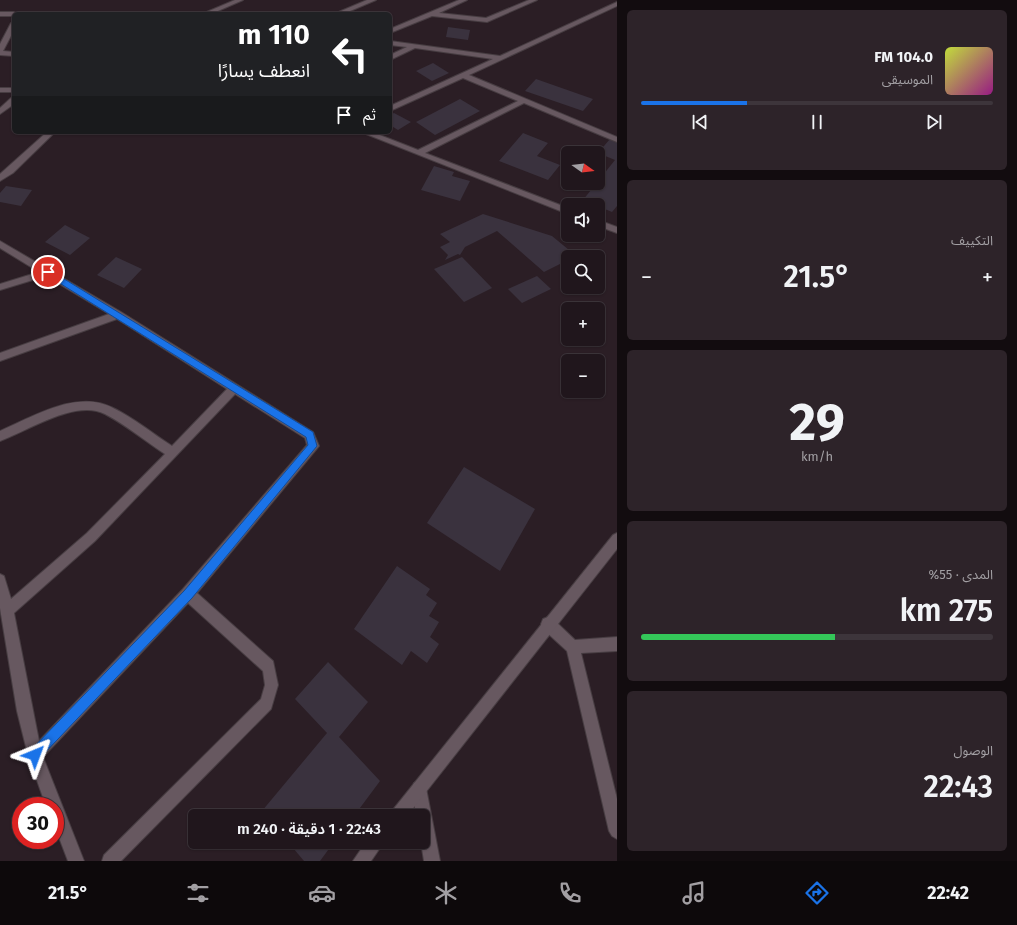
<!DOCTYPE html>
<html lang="ar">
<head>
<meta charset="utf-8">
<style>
	:root { --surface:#20161c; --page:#2d2329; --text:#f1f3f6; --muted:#a29fa3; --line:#3d353b; --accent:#1a73e8 }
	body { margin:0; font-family:"Fira Sans","Noto Sans Arabic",sans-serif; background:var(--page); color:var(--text); direction:rtl; height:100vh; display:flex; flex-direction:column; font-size:15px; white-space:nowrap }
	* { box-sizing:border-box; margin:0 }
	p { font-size:13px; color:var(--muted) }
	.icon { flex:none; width:22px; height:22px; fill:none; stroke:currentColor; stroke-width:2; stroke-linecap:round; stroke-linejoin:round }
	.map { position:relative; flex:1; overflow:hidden; direction:ltr }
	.drawer { display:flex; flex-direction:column; gap:10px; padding:10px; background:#120c0f; width:400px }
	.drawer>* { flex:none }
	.hud { position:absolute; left:12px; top:12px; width:380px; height:122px; border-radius:6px; box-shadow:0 1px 3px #0004,0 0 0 1px var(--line); direction:rtl; background:#202124; color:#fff; overflow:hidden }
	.needle { width:26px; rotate:104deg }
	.controls { position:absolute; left:561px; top:146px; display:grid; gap:8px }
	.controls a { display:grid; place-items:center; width:44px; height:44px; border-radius:6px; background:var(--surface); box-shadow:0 1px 3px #0004,0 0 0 1px var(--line); font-size:20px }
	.speed { position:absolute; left:12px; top:797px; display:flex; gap:8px; font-size:20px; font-weight:700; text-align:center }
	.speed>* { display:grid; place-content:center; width:52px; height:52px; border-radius:50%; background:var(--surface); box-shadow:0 1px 3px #0004,0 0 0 1px var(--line); line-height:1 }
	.speed .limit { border:6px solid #d22; background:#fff; color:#111 }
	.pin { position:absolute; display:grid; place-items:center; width:34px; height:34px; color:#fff; margin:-17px; border:2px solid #fff; border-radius:50%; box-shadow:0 1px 4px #0007 }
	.me { position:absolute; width:44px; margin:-22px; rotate:44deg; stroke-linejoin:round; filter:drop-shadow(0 0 3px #0008) }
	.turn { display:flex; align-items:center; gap:14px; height:84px; padding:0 16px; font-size:18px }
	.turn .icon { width:52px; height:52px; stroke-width:2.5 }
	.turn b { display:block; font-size:28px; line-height:34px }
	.then { display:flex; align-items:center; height:38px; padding:0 16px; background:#0003; gap:8px; font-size:15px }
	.big { font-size:30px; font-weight:600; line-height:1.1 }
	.drawer .card { flex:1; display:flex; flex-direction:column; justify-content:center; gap:6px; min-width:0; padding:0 14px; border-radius:6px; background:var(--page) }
	.drawer .dial { align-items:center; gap:0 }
	.dial b { font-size:52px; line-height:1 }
	.song { display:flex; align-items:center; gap:12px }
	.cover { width:48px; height:48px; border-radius:6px; background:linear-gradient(135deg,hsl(70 70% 55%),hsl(310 70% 35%)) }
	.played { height:4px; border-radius:2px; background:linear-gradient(90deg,var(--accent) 30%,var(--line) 30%) }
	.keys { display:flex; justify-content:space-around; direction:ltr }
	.heat { display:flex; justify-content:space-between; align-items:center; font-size:22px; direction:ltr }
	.charge { height:6px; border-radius:3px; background:linear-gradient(90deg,#34c759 55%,var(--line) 0) }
	.trip { position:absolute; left:188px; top:809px; width:242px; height:40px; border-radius:6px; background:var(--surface); box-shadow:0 1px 3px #0004,0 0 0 1px var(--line); font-weight:600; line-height:40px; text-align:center; direction:rtl }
	.tabs { display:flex; height:64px; justify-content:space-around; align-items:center; background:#0d090b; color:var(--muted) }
	.tabs .icon { width:28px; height:28px }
	.tabs .selected { color:var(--accent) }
	.tabs b { font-size:18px; color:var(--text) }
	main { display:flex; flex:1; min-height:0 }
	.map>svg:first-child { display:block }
	.building { fill:#3a323e }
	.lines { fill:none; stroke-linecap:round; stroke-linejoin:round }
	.minor-casing { stroke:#473d42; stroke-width:2 }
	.tertiary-casing { stroke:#473d42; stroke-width:2 }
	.minor { fill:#675860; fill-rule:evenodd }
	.tertiary { fill:#675860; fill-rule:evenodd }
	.route { fill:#1a73e8; stroke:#114b97 }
</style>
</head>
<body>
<main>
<section class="drawer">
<div class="card">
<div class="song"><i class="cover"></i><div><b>104.0 FM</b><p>الموسيقى</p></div></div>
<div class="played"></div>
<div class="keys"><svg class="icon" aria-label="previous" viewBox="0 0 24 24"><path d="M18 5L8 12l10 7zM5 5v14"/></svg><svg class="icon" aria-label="pause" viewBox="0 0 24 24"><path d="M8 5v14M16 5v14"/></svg><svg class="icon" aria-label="next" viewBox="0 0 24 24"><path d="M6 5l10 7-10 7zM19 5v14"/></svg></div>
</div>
<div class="card"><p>التكييف</p>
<div class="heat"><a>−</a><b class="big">21.5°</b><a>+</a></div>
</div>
<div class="card dial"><b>29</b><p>km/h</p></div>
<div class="card"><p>المدى · 55%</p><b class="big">275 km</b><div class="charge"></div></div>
<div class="card"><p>الوصول</p><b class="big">22:43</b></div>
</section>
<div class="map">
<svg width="617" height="861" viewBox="0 0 617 861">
	<rect width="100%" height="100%" fill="#2b1e25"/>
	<!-- building -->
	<g class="building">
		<polygon points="448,27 470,30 468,40 446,37"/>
		<polygon points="433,63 449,73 432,81 416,71"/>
		<polygon points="536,79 593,99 583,111 525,91"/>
		<polygon points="460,99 480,111 435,135 416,122"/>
		<polygon points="394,113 411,122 398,130 390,125 390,115"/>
		<polygon points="523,133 548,143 537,156 560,165 548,180 499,161"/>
		<polygon points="610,139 617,142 617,206 612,212 583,200 615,160 598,153"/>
		<polygon points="434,166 454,172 452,176 470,181 460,201 421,190"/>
		<polygon points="6,186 32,190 21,206 0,202 0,193"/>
		<polygon points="483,214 552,236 569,250 564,262 544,272 497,231 465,247 460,255 458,254 445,260 448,255 440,247 450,242 440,234"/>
		<polygon points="65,225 90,238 70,255 45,242"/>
		<polygon points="116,257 142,269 124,288 97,275"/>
		<polygon points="462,257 492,288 464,302 434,269"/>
		<polygon points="537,276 551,289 522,303 508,289"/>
		<polygon points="464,467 535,509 500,571 427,523"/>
		<polygon points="397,566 430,589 426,595 437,603 429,616 439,622 430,637 439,644 427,663 411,651 402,665 354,629"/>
		<polygon points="328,662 368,702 339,737 380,781 354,816 266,816 262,811 327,733 295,699"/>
		<polygon points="288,842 334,842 320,861 304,861"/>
	</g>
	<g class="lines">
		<defs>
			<g id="minor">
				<polygon points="235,0 243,0 211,14 202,14"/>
				<polygon points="367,0 376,0 343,14 334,14"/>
				<polygon points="459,0 467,0 439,13 486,18 529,0 537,0 487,22 432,16 390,33 390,29"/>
				<polygon points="617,2 617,6 469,75 617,137 617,142 524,103 425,153 568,208 568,214 361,132 372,132 418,150 518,101 463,78 390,111 390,106 493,59 415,48 390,60 390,55 407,47 390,45 390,41 500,56"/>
				<polygon points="0,12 14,12 17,14 14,14 14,16 0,16"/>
				<polygon points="14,21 14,30 3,51 14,52 14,56 0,55 0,44 11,23"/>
				<rect x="0" y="88" width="14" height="4"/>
				<polygon points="11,98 14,98 14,104 0,114 0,108"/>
				<polygon points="47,132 55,132 13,173 0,181 0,174"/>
				<polygon points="598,220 617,227 617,233 598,226"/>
				<path d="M0,241L121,312L313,432L319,446L197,593L273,661L278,685L271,709L121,861H102L104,855L261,699L265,685L263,671L188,603L43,757L84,861H68L55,827V806H46L28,755L17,711L0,608V574L4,576L11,599L87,533L165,454C145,441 126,425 105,414C75,399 28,431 0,441V431C33,417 77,389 113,408C134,418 153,434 172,446L227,389L117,319L0,361V353L109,314L46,276L0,290V284L39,272L0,248ZM235,394L305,438L307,445L183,589L39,741L14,613L95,541Z"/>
				<polygon points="548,617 553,619 575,640 617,637 617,651 581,653 617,799 617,839 612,836 609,831 567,651 543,629 541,624 543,619"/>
				<polygon points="419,781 424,783 426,788 440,861 424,861 421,842 423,842 423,816 416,816 412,788 414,783"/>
			</g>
			<g id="tertiary">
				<polygon points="617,533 617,549 407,816 389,816 392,811 613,535"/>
				<polygon points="366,842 384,842 371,861 353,861"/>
			</g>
		</defs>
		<!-- minor casing -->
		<use href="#minor" class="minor-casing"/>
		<!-- tertiary casing -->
		<use href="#tertiary" class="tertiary-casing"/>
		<!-- minor -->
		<use href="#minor" class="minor"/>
		<!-- tertiary -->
		<use href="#tertiary" class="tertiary"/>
	</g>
	<!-- route -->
	<polygon class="route" points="48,269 313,432 317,446 192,598 39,759 35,761 31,759 29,755 31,750 184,591 308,445 306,437 45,274 45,270"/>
</svg>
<div class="controls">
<a><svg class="needle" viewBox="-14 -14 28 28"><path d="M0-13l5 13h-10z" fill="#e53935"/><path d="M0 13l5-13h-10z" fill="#a29fa3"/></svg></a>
<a><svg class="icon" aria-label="sound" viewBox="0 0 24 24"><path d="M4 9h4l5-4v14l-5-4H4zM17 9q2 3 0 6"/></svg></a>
<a><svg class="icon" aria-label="search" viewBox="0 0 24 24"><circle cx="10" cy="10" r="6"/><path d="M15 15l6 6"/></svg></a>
<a>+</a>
<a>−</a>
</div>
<div class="speed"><div class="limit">30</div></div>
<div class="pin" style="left:48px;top:272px;background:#d93025"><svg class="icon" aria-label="arrive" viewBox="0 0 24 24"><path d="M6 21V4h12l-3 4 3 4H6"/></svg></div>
<svg class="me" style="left:35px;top:755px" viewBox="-20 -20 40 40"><path d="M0-17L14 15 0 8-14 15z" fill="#1a73e8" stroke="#fff" stroke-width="4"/></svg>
<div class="trip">22:43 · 1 دقيقة · 240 m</div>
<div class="hud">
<div class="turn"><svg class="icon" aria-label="left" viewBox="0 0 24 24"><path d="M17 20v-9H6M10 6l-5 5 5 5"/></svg><div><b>110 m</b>انعطف يسارًا</div></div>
<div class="then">ثم<svg class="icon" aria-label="arrive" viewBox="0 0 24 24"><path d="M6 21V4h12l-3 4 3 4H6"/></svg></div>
</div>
</div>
</main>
<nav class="tabs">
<b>22:42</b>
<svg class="icon selected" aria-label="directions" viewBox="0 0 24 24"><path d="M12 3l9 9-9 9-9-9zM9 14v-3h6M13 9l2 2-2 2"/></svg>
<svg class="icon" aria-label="music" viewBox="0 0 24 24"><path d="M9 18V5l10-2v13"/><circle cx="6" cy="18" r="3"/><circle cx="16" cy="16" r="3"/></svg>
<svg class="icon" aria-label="phone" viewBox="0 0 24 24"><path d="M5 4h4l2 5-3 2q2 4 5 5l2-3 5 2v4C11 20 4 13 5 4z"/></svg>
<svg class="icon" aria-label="climate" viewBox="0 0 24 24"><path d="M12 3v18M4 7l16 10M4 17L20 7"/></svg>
<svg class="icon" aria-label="car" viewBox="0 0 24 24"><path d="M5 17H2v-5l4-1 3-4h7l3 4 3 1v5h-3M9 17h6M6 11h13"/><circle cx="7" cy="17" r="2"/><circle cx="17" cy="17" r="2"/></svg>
<svg class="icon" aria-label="filters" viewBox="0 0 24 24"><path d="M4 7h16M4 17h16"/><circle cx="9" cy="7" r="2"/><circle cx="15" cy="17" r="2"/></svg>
<b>21.5°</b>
</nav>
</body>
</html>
